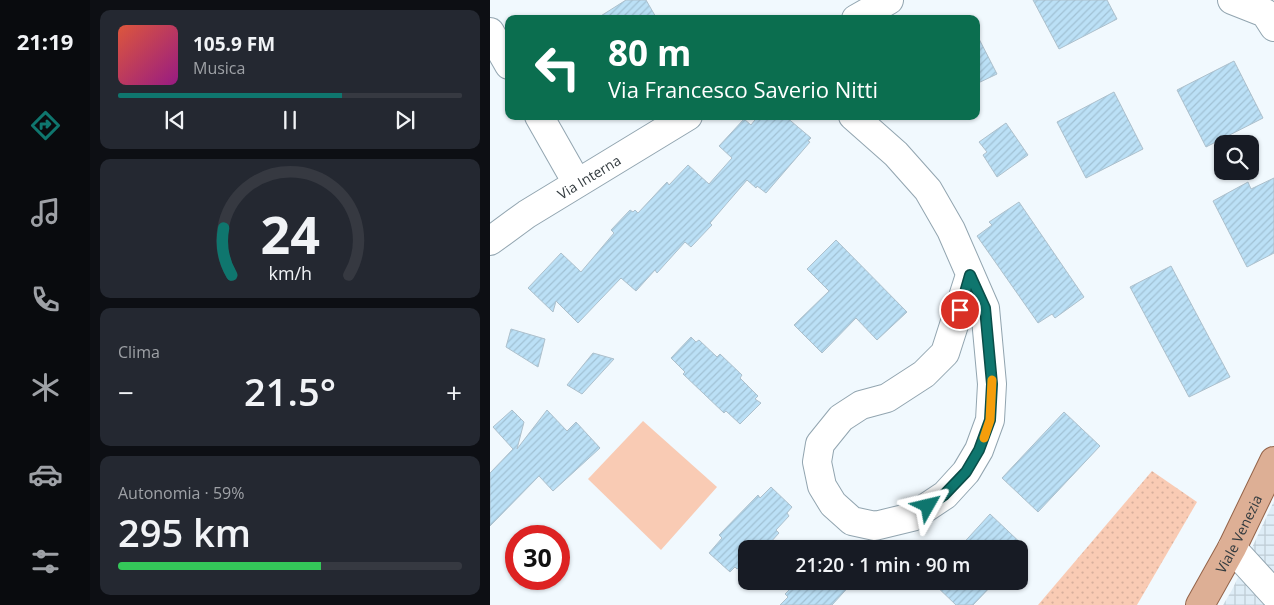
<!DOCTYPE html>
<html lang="it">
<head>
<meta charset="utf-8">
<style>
	:root { --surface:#171b24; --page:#242831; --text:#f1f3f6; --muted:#9ea1a6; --line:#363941; --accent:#0f766e }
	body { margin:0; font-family:"Open Sans",sans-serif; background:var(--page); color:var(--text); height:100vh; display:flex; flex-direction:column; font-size:19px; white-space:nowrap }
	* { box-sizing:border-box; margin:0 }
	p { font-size:16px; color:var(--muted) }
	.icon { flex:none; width:28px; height:28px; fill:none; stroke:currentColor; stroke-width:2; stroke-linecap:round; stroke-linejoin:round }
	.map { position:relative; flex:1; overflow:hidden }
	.sheet { display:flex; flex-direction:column; gap:10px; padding:10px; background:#0d0f14; width:400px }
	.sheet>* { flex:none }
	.top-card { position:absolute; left:15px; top:15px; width:475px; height:105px; border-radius:10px; box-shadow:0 1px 4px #0004; background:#0b6e4f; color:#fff; overflow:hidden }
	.controls { position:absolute; left:724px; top:135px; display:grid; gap:10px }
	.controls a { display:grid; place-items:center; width:45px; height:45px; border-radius:10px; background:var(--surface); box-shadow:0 1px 4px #0004; font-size:25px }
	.speed { position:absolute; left:15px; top:525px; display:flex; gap:10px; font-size:25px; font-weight:700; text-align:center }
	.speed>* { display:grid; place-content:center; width:65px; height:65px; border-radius:50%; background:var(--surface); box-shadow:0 1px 4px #0004; line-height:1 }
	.speed .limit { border:8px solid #d22; background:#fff; color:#111 }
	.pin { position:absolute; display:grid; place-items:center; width:42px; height:42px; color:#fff; margin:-21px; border:2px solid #fff; border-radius:50%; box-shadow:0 1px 5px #0007 }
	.me { position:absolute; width:55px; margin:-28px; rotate:53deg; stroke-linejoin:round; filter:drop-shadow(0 0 4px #0008) }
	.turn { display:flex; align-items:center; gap:18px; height:105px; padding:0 20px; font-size:22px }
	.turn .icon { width:65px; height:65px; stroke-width:2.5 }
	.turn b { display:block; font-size:35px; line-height:42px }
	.big { font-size:38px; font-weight:600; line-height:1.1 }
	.sheet .card { flex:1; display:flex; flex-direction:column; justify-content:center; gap:8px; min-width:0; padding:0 18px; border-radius:10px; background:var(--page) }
	.sheet .dial { align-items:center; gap:0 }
	.dial svg { height:130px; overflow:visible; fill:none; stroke:var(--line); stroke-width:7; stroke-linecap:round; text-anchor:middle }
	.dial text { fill:var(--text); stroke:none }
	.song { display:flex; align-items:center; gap:15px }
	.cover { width:60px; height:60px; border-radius:8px; background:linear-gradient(135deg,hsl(10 70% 55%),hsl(310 70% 35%)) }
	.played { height:5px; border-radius:2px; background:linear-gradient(90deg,var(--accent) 65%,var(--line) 65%) }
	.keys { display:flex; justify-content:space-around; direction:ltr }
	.heat { display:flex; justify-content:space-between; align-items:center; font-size:28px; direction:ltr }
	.charge { height:8px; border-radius:4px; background:linear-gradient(90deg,#34c759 59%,var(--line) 0) }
	.trip { position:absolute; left:248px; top:540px; width:290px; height:50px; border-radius:10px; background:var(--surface); box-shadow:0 1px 4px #0004; font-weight:600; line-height:50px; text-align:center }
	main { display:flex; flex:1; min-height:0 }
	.dock { display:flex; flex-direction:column; width:90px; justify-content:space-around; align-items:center; background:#090b0e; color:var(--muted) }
	.dock .icon { width:35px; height:35px }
	.dock .current { color:var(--accent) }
	.dock b { font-size:22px; color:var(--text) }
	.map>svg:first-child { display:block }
	.industrial { fill:url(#industrial-grid) }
	.park { fill:url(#park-dots) }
	.garden { fill:#f9cbb4 }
	.building { fill:url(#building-hatch); stroke:#adc0cc }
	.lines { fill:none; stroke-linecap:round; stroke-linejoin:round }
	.minor-casing { stroke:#92a5b0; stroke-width:30 }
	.major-casing { stroke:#936349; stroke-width:30 }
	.minor { stroke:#fff; stroke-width:28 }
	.major { stroke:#ddaf95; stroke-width:28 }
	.route-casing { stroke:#0a4d48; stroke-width:12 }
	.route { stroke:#0f766e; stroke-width:9 }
	.slow { stroke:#f59e0b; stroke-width:9 }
	.labels { text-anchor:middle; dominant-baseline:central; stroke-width:5; stroke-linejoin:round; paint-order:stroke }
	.street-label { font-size:14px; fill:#333b3f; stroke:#fff }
</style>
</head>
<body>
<main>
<nav class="dock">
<b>21:19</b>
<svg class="icon current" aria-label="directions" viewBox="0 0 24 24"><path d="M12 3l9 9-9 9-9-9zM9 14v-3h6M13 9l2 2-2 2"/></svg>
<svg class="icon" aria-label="music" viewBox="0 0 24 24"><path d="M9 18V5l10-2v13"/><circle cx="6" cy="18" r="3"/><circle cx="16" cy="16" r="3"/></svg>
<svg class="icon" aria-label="phone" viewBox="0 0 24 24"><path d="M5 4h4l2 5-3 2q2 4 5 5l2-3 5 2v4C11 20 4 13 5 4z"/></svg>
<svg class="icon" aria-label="climate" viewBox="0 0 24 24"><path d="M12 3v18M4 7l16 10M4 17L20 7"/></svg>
<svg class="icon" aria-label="car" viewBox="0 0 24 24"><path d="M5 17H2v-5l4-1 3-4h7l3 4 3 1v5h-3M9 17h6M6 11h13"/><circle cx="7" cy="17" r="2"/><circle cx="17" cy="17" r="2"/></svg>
<svg class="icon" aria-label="filters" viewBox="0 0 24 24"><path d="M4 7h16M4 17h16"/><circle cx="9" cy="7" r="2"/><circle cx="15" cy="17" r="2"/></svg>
</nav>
<section class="sheet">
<div class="card">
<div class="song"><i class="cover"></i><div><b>105.9 FM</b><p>Musica</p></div></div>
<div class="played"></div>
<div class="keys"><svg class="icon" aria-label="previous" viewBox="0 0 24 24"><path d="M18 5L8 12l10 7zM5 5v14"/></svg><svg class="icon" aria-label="pause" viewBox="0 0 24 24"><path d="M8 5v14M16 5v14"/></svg><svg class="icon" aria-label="next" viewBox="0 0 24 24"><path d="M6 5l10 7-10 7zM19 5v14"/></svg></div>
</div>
<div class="card dial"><svg viewBox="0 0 100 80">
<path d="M14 69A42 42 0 1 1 86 69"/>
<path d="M14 69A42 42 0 0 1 9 40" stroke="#0f766e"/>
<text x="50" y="56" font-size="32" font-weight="700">24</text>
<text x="50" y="72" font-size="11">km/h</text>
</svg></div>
<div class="card"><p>Clima</p>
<div class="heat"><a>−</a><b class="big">21.5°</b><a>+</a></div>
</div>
<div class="card"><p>Autonomia · 59%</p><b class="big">295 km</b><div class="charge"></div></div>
</section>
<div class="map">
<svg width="784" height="605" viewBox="0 0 784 605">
	<defs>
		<pattern id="industrial-grid" width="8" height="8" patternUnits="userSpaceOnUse" patternTransform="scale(1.25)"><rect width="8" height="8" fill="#deedf7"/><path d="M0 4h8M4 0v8" fill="none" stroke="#bfccd5"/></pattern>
		<pattern id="park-dots" width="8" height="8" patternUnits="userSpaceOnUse" patternTransform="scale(1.25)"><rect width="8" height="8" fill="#f9cbb4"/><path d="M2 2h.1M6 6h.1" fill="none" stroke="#d6af9c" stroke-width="1.8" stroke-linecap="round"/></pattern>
		<pattern id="building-hatch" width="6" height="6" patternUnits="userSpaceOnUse" patternTransform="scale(1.25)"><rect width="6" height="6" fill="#bbe0f6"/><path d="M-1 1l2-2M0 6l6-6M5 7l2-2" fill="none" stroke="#a1c1d4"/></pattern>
	</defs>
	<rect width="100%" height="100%" fill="#f1f9fe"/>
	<!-- industrial -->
	<polygon class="industrial" points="784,501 784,605 733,605 742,590"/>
	<!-- park -->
	<polygon class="park" points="662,471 707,502 647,605 548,605"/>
	<!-- garden -->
	<polygon class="garden" points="153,421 227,487 171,550 98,479"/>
	<!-- building -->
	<g class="building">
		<polygon points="136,0 156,0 167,19 106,19"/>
		<polygon points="543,0 617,0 627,19 569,49"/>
		<polygon points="486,33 507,74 486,84"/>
		<polygon points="744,61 773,118 716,147 687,90"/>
		<polygon points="624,92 653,149 596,178 567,122"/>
		<polygon points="268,116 295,116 321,138 318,141 320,142 276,193 267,186 266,188 257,180 220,223 222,225 201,247 195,242 167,273 165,270 146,291 131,278 88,323 66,301 63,312 38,288 71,253 91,272 124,233 121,230 140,210 143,212 145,210 148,213 177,182 179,185 198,165 219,184 242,158 229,146 254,119 261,125"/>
		<polygon points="516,123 538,155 507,177 493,155 497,152 489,142"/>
		<polygon points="784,178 784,253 757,267 723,201 758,182 761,189"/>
		<polygon points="529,202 594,297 565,318 562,314 548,323 487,236 502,225 499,222"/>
		<polygon points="346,240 417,312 387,340 366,318 332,353 304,325 339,291 317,269"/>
		<polygon points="681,266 740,377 699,397 640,287"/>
		<polygon points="21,329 55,339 48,367 16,347"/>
		<polygon points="201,337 206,342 209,340 227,357 230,354 252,375 250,378 268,396 265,399 271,403 250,424 236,411 234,413 193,374 195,372 181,358"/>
		<polygon points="103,353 124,359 92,394 77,385"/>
		<polygon points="22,410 34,422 27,449 57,410 77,431 86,422 110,448 63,491 49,476 0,526 0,473 23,449 3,427"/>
		<polygon points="574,412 610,446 548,512 512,478"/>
		<polygon points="281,487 302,507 297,513 299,516 286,530 289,533 279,544 273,549 256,549 256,562 247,569 245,567 240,572 219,553 232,538 229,535 268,495 270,498"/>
		<polygon points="500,514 537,549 468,549"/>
		<polygon points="308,581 364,581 342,605 290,605 298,597 295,594"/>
		<polygon points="441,581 506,581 483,605 466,605"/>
	</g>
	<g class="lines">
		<defs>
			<g id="minor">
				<polyline points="742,0 775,13 784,27"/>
				<polyline points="366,19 399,0"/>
				<polyline points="0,32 19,65"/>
				<polyline points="49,116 87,183"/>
				<polyline points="363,116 406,154 438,190 461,230 495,308 502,384 500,420 489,450 476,472 455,495 422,517 385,526 362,521 343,504 332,486 327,462 330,444 351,418 371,405 397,398 434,374 455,353 480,275"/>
				<path id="s1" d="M0,241L37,214L198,116"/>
				<polyline points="742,548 784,594"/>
			</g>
			<g id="major">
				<path id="s2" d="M710,605L742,548L784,461"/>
			</g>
		</defs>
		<!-- minor casing -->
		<use href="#minor" class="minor-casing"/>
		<!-- major casing -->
		<use href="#major" class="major-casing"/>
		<!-- minor -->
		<use href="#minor" class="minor"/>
		<!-- major -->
		<use href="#major" class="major"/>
	</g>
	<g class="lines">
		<defs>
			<polyline id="route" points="438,506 454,495 476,472 489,450 500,420 502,384 495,308 480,275 470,310"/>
		</defs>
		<!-- route casing -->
		<use href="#route" class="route-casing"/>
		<!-- route -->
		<use href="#route" class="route"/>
		<!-- slow -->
		<polyline class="slow" points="494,438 500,420 502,380"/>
	</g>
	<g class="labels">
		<!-- street labels -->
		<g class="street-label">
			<text stroke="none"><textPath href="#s1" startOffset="118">Via Interna</textPath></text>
			<text stroke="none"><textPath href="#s2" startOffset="81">Viale Venezia</textPath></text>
		</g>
	</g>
</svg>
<div class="controls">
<a><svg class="icon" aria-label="search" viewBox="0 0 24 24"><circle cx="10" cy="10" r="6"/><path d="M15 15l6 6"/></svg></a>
</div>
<div class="speed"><div class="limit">30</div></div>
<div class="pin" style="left:470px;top:310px;background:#d93025"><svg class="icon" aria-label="arrive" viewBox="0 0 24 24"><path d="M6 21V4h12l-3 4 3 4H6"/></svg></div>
<svg class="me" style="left:438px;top:506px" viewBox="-20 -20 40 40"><path d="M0-17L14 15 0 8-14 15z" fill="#0f766e" stroke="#fff" stroke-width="4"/></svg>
<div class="trip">21:20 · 1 min · 90 m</div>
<div class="top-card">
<div class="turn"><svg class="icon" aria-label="left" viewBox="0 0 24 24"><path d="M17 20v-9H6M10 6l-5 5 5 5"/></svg><div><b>80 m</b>Via Francesco Saverio Nitti</div></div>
</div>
</div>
</main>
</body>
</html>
